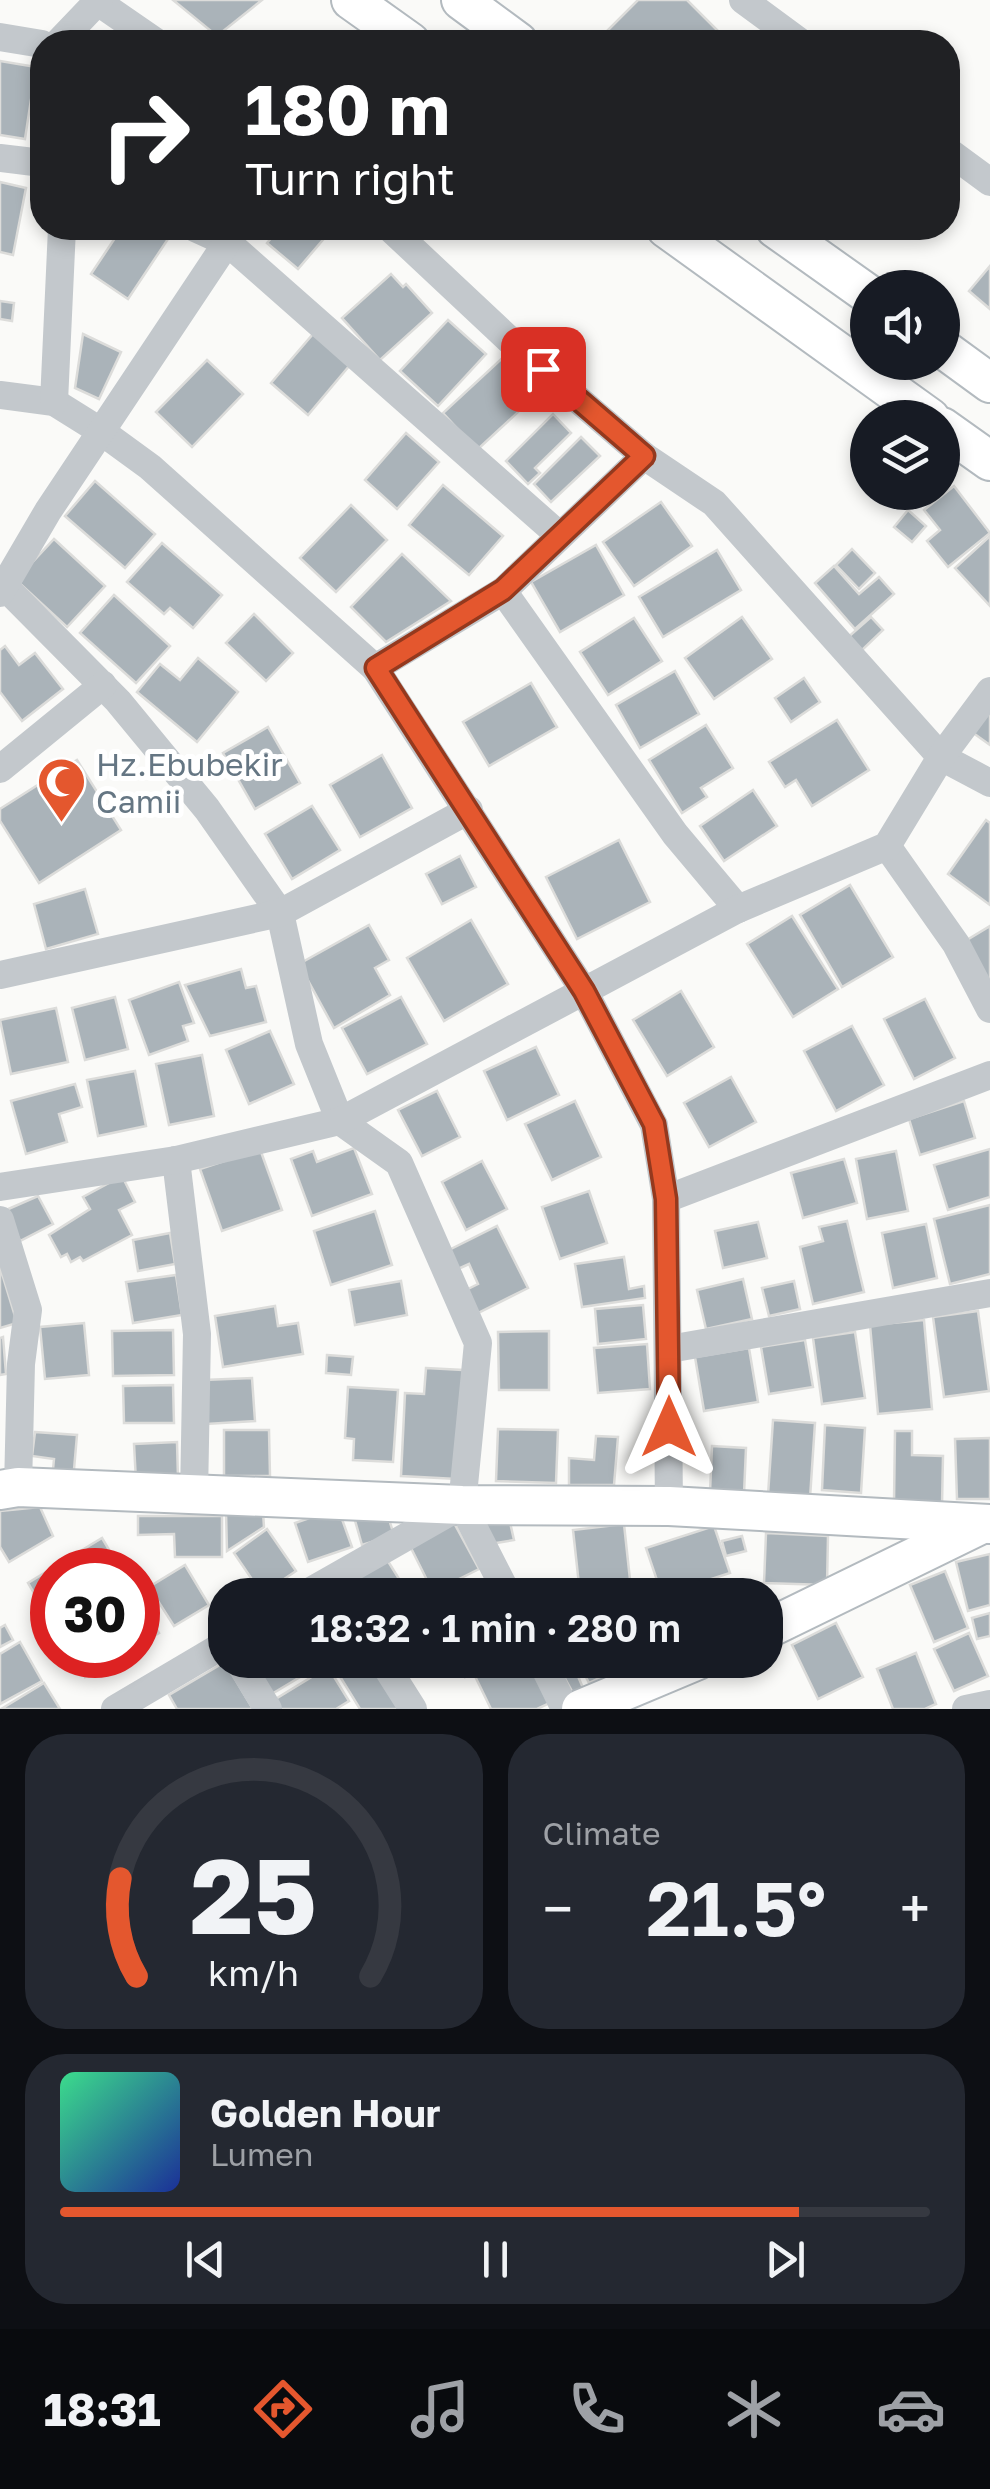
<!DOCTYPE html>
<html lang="en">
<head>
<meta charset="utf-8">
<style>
	:root { --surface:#171b24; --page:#242831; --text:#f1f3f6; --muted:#9ea1a6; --line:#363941; --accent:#e4572e }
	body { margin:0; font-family:"Golos Text",sans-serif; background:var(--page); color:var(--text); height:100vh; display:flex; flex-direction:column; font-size:38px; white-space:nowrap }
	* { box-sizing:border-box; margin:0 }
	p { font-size:32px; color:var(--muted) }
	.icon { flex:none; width:55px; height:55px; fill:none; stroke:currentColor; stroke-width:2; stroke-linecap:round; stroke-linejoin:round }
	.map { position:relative; height:1709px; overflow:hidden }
	.side { display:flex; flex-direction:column; gap:25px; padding:25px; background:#0d0f14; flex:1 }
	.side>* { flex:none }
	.top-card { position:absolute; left:30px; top:30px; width:930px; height:210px; border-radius:40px; box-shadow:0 5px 15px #0003; background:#202124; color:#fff; overflow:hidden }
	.fabs { position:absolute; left:850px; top:270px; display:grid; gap:20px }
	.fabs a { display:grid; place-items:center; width:110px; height:110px; border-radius:50%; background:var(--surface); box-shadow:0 5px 15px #0003; font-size:50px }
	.speed { position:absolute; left:30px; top:1548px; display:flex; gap:20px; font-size:50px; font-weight:700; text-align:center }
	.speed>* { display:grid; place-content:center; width:130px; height:130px; border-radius:50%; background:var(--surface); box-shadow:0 5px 15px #0003; line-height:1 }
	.speed .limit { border:15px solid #d22; background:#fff; color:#111 }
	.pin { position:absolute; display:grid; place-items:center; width:85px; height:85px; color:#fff; margin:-42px; border-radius:20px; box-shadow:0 5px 15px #0006 }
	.me { position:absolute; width:110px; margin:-55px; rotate:0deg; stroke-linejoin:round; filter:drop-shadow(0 0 8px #0008) }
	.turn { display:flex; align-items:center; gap:35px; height:210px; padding:0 50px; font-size:45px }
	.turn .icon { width:130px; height:130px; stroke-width:2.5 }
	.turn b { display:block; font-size:70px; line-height:85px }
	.big { font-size:75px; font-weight:600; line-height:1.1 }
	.side .tile { flex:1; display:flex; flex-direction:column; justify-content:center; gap:15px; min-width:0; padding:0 35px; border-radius:40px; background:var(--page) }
	.side .dial { align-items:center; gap:0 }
	.dial svg { height:260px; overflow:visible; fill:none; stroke:var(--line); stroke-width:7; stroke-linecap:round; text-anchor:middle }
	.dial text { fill:var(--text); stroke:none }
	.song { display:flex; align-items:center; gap:30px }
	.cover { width:120px; height:120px; border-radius:15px; background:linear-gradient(135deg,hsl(150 70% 55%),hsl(230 70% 35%)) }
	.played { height:10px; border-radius:5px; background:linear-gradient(90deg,var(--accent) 85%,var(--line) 85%) }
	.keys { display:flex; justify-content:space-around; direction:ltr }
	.heat { display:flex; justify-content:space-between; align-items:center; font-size:55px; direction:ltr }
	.side .tiles { flex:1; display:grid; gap:25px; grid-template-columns:1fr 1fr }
	.tile:last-child { grid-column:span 2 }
	.trip { position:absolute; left:208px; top:1578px; width:575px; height:100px; border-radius:40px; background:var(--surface); box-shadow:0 5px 15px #0003; font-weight:600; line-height:100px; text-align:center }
	.menu { display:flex; height:160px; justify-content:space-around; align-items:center; background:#090b0e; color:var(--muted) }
	.menu .icon { width:70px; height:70px }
	.menu .current { color:var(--accent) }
	.menu b { font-size:45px; color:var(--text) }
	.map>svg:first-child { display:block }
	.building { fill:#aab3b9; stroke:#dcdcda; stroke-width:2.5 }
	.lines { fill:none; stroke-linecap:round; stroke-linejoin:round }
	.secondary-casing { stroke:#b3babf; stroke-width:42 }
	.street { stroke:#c3c8cc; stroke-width:28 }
	.secondary { stroke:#fff; stroke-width:38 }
	.route-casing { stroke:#94391e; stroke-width:25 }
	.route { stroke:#e4572e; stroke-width:18 }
	.labels { text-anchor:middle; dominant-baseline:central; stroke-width:10; stroke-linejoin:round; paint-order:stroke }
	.poi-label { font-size:32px; fill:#657683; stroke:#fff; text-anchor:start }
</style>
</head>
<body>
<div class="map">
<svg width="990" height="1709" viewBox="0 0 990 1709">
	<rect width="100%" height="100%" fill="#fafaf8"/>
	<!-- building -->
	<g class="building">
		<polygon points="173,0 262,0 217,36"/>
		<polygon points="638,0 687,0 717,30 704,42 610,42 603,35"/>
		<polygon points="0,61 36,67 25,139 0,135"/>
		<polygon points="0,182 26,188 13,255 0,252"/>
		<polygon points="111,228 157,228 170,236 128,299 91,274 115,238 108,233"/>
		<polygon points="280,228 333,228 298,269 267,243"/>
		<polygon points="990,266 990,309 969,291"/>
		<polygon points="391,274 403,287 406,284 432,313 380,360 342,318"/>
		<polygon points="0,301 14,303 12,321 0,319"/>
		<polygon points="448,320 486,354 438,406 400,371"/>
		<polygon points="83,334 121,352 99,399 75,388"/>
		<polygon points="313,334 350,365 308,415 271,383"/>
		<polygon points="511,350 531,371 515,385 530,401 477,450 443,413"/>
		<polygon points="207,360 243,394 192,447 156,412"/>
		<polygon points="553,414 571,433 535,468 540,473 528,484 506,461"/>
		<polygon points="406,433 439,462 397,509 365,480"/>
		<polygon points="581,437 600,456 551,502 534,484"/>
		<polygon points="95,481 155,534 125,568 65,516"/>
		<polygon points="443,485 503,536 469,575 409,525"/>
		<polygon points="954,486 990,533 948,567 927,541 940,530 924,510"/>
		<polygon points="661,502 692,546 634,586 603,542"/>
		<polygon points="351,505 387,540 336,592 300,558"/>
		<polygon points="908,510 926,526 912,542 894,527"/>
		<polygon points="990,536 990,606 955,568"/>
		<polygon points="54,539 105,586 67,627 16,580"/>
		<polygon points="162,543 222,595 193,628 170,608 164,614 127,582"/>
		<polygon points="596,545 624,595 560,632 531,582"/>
		<polygon points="852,549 875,573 859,589 836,565"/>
		<polygon points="717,550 741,590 663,637 639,597"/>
		<polygon points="402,554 451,601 386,642 351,607"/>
		<polygon points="834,566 859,594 879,577 894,594 855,629 815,583"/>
		<polygon points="114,595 170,646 136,683 80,633"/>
		<polygon points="254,614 293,653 266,681 226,643"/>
		<polygon points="742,617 772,659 714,699 685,658"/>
		<polygon points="871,617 883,630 859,653 846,639"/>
		<polygon points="634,618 662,661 608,695 580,652"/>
		<polygon points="5,646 19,665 35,653 63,689 22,721 0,692 0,650"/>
		<polygon points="198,658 238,692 197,742 137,692 160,664 180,680"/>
		<polygon points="675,671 699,714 640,748 616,705"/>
		<polygon points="804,678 820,702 791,722 775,698"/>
		<polygon points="531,683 557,727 489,766 463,722"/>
		<polygon points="990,701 990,745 969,730"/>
		<polygon points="837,720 869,770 812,806 796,780 785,787 769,762"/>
		<polygon points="706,725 733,768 701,788 707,797 682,813 649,760"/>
		<polygon points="268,727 300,783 255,809 223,753"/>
		<polygon points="382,755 412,808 360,837 330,785"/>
		<polygon points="77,760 121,830 39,883 0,821 0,809"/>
		<polygon points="753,790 777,826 724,861 700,826"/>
		<polygon points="312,806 340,850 292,879 265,834"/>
		<polygon points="986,820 990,823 990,905 948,874"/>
		<polygon points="619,840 650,902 577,939 546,877"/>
		<polygon points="460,856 476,887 442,904 426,874"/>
		<polygon points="850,885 893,957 842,987 800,915"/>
		<polygon points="85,889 98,934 46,949 34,904"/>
		<polygon points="792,916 838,989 793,1017 747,944"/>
		<polygon points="471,920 508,984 444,1021 407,958"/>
		<polygon points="369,925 389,960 375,968 390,995 334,1028 299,964"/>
		<polygon points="990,926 990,989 962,943"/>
		<polygon points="241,969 246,988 256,986 266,1022 210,1036 185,985"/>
		<polygon points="179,982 194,1023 183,1026 188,1041 149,1055 129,1000"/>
		<polygon points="681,991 714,1047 667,1076 633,1020"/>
		<polygon points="115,997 128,1049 85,1060 72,1008"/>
		<polygon points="401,997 427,1044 367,1074 342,1028"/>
		<polygon points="925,999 955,1058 914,1079 884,1019"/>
		<polygon points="56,1008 68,1062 11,1074 0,1020"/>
		<polygon points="852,1026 884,1085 836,1111 804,1051"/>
		<polygon points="270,1031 294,1084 249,1104 226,1050"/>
		<polygon points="536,1047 559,1095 507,1120 484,1071"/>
		<polygon points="202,1055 214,1116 169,1125 156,1064"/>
		<polygon points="135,1071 146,1126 98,1136 87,1080"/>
		<polygon points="731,1077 756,1122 709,1147 684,1103"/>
		<polygon points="75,1084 82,1107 59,1114 67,1142 26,1154 11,1101"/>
		<polygon points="437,1091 460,1137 422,1156 398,1110"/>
		<polygon points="575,1101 601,1157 552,1180 525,1124"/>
		<polygon points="964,1101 975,1138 920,1155 909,1119"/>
		<polygon points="354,1148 372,1194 312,1216 291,1159 313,1151 317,1162"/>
		<polygon points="260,1149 282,1210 222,1231 200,1169"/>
		<polygon points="990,1149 990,1197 948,1210 934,1165"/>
		<polygon points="896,1151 908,1211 867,1219 856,1159"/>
		<polygon points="844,1159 857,1203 803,1218 791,1173"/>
		<polygon points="482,1161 507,1209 466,1230 442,1182"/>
		<polygon points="122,1176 135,1202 119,1210 132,1235 83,1261 80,1257 71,1262 67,1254 61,1257 49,1235 90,1209 83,1197"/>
		<polygon points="589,1191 607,1243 560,1259 542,1207"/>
		<polygon points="38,1196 53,1224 20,1241 6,1210"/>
		<polygon points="990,1205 990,1274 950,1284 934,1219"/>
		<polygon points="375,1211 392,1265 331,1285 314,1231"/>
		<polygon points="847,1221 864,1292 813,1304 800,1247 823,1241 819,1227"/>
		<polygon points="758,1222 767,1258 723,1268 715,1231"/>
		<polygon points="926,1224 937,1278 893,1288 882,1233"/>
		<polygon points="497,1226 528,1288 476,1314 464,1291 478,1284 469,1264 458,1269 449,1250"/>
		<polygon points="170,1233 175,1264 138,1271 133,1240"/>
		<polygon points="624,1257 629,1289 644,1286 645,1298 582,1307 575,1264"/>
		<polygon points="0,1267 17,1323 0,1328"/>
		<polygon points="176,1275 182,1315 133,1323 126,1282"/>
		<polygon points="743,1279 752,1319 706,1329 697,1290"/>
		<polygon points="401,1281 407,1315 355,1325 349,1290"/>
		<polygon points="794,1281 800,1309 769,1316 762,1288"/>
		<polygon points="643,1305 646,1339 598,1344 595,1309"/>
		<polygon points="275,1306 278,1326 298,1323 303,1354 223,1367 215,1316"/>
		<polygon points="978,1311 989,1391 944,1397 933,1317"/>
		<polygon points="924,1320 932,1409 878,1414 870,1325"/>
		<polygon points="84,1323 89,1375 45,1379 40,1327"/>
		<polygon points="173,1330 174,1375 113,1376 112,1331"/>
		<polygon points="549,1331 549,1390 499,1390 498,1332"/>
		<polygon points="855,1332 865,1398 822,1404 813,1338"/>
		<polygon points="3,1337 6,1374 0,1375 0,1338"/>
		<polygon points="805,1340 813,1387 769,1394 761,1347"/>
		<polygon points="647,1344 650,1389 598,1393 594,1348"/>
		<polygon points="749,1348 758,1402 704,1411 695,1357"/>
		<polygon points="327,1355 353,1357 351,1375 326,1373"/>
		<polygon points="426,1368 463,1370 457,1479 401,1476 405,1393 424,1394"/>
		<polygon points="252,1378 255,1421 206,1424 204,1380"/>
		<polygon points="173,1385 174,1423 124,1423 123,1386"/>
		<polygon points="348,1387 398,1390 393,1462 353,1460 354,1439 345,1438"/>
		<polygon points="773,1420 815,1423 810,1498 768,1495"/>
		<polygon points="825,1425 865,1428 861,1493 822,1490"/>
		<polygon points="498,1429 558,1430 556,1483 496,1481"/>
		<polygon points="224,1430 269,1430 270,1476 224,1476"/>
		<polygon points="895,1431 912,1431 912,1455 943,1456 942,1505 894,1503"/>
		<polygon points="35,1432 77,1435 73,1481 52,1480 54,1459 32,1456"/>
		<polygon points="596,1436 618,1437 614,1485 569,1485 569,1458 594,1460"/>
		<polygon points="990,1438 990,1499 957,1499 955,1439"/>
		<polygon points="177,1442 178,1479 136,1481 134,1444"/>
		<polygon points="712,1446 746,1448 744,1494 710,1492"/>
		<polygon points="40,1507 53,1536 9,1562 0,1547 0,1511"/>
		<polygon points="338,1508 352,1547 308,1562 295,1523"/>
		<polygon points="352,1510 386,1510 394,1535 362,1545"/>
		<polygon points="226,1512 263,1512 264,1527 227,1551"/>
		<polygon points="138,1516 222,1516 222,1557 175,1557 174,1534 138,1535"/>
		<polygon points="509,1518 514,1540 490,1544 486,1523"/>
		<polygon points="453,1521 479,1569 433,1592 409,1544"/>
		<polygon points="624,1524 631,1589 580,1594 573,1530"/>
		<polygon points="714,1526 730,1573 662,1595 646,1548"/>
		<polygon points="267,1529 296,1571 262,1594 234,1553"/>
		<polygon points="766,1533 828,1536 827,1585 764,1583"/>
		<polygon points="742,1536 746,1551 726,1556 722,1541"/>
		<polygon points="102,1538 121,1570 52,1570 52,1624 28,1583"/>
		<polygon points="990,1554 990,1605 968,1611 956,1562"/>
		<polygon points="386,1558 409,1595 352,1595 344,1583"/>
		<polygon points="185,1565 209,1605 174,1626 149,1587"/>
		<polygon points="945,1571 968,1628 934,1642 910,1585"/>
		<polygon points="474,1582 481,1595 451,1595"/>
		<polygon points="138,1597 159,1633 138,1645"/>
		<polygon points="990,1613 990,1636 977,1639 972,1618"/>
		<polygon points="836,1623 863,1677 818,1699 792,1645"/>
		<polygon points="5,1625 13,1640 0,1647 0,1628"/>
		<polygon points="969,1633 988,1676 954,1691 934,1649"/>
		<polygon points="20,1642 42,1681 0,1704 0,1654"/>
		<polygon points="916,1653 936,1704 925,1709 893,1709 877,1669"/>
		<polygon points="71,1655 121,1655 85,1677"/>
		<polygon points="249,1660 317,1660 320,1665 270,1695"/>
		<polygon points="334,1660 374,1660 404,1709 360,1709 331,1662"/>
		<polygon points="455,1660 495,1660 465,1677"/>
		<polygon points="502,1660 529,1660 550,1703 537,1709 491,1709 474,1674"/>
		<polygon points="555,1660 571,1660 583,1688 573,1693"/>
		<polygon points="610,1660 615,1671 589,1683 578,1661"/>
		<polygon points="225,1662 253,1709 177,1709 169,1695"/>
		<polygon points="328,1667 349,1701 336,1709 280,1709 274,1700"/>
		<polygon points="44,1683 60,1709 1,1709"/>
	</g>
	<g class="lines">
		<defs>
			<g id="secondary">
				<polyline points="351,0 410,42"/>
				<polyline points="461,0 518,42"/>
				<polyline points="666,228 930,418"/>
				<polyline points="775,228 868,294"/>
				<polyline points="942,348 990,383"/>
				<polyline points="942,427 990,461"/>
				<polyline points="0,1490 18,1487 462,1505 669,1506 990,1524"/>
				<polyline points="765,1630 978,1526"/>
				<polyline points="581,1709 698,1660"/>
			</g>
		</defs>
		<!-- secondary casing -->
		<use href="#secondary" class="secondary-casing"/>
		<!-- street -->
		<g class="street">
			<polyline points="95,0 156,42"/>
			<polyline points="743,0 800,42"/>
			<polyline points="0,37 42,44"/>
			<polyline points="59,42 99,0"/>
			<polyline points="948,151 990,182"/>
			<polyline points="0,158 42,163"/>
			<polyline points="195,228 228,243 559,535"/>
			<polyline points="390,228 518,348 644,456 714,503 941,757 990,783"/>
			<polyline points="0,395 54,402 102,432 150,467 375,668 584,991 654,1125 666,1199 669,1506"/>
			<polyline points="54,402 62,228"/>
			<polyline points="5,587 118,701 207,809 280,913 309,1044 340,1121 399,1163 478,1343 462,1505 508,1595"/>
			<polyline points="503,591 675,834 738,909"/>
			<polyline points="0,593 48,511 236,229"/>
			<polyline points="375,668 503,591 644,456"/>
			<polyline points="0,769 103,685"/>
			<polyline points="887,846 956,944 990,1009"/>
			<polyline points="0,975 280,913 469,810"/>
			<polyline points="176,1160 197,1334 194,1496"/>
			<polyline points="0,1187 176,1160 340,1121 738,909 887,846 941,757 990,691"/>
			<polyline points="666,1199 990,1075"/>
			<polyline points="0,1220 28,1310 21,1364 18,1487"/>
			<polyline points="669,1349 990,1293"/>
			<polyline points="304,1595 462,1505"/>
			<polyline points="238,1660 268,1709"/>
			<polyline points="382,1660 413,1709"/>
			<polyline points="541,1660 565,1709"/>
			<polyline points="115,1709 225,1644"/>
			<polyline points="966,1709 990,1704"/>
		</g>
		<!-- secondary -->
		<use href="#secondary" class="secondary"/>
	</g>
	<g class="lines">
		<defs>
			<polyline id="route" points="543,369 644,456 503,590 376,668 584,991 654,1124 666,1199 669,1427"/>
		</defs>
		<!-- route casing -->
		<use href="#route" class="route-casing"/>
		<!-- route -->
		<use href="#route" class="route"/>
	</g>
	<!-- icons -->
	<defs>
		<symbol id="mosque-pin" viewBox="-11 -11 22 30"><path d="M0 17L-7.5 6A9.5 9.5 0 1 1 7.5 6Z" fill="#e4572e" stroke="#fff"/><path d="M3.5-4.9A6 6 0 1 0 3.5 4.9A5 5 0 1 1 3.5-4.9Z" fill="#fff"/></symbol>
	</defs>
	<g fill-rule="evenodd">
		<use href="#mosque-pin" x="34" y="754" width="55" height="75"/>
	</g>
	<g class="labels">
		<!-- poi labels -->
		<g class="poi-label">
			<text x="96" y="764">Hz.Ebubekir<tspan x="96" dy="37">Camii</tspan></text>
		</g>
	</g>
</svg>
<div class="fabs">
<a><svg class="icon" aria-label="sound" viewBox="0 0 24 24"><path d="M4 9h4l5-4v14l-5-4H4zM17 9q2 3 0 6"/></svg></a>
<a><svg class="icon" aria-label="layers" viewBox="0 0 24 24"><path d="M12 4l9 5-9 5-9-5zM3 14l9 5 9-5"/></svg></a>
</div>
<div class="speed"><div class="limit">30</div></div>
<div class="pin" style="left:543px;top:369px;background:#d93025"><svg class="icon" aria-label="arrive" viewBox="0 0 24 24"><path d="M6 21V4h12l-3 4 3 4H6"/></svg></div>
<svg class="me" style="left:669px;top:1427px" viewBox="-20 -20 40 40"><path d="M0-17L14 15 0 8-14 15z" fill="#e4572e" stroke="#fff" stroke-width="4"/></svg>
<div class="trip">18:32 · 1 min · 280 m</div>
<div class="top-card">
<div class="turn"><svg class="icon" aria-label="right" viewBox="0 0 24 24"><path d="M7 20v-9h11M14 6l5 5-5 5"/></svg><div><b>180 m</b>Turn right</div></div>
</div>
</div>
<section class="side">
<div class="tiles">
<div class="tile dial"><svg viewBox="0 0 100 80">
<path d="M14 69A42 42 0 1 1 86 69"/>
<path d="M14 69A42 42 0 0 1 9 39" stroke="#e4572e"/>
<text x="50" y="56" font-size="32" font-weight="700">25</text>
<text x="50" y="72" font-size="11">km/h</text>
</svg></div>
<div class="tile"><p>Climate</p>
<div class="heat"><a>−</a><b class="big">21.5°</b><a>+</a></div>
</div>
<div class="tile">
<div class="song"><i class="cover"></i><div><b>Golden Hour</b><p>Lumen</p></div></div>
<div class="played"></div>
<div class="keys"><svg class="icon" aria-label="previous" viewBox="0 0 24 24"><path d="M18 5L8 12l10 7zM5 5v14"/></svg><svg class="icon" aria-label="pause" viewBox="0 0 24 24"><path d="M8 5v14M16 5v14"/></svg><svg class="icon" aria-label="next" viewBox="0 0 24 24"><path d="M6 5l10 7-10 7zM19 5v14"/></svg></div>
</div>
</div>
</section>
<nav class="menu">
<b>18:31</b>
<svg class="icon current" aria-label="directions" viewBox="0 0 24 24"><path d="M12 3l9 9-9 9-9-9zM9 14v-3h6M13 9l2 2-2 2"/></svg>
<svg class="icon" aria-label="music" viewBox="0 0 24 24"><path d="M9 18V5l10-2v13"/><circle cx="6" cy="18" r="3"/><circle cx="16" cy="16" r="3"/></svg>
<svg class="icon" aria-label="phone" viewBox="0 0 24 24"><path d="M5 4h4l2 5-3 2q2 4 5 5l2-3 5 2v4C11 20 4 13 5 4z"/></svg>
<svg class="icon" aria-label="climate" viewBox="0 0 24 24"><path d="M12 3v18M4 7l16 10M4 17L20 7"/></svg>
<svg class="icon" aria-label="car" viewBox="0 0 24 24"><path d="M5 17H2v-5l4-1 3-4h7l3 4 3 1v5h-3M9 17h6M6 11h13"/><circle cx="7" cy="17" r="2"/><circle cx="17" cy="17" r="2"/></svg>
</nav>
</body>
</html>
